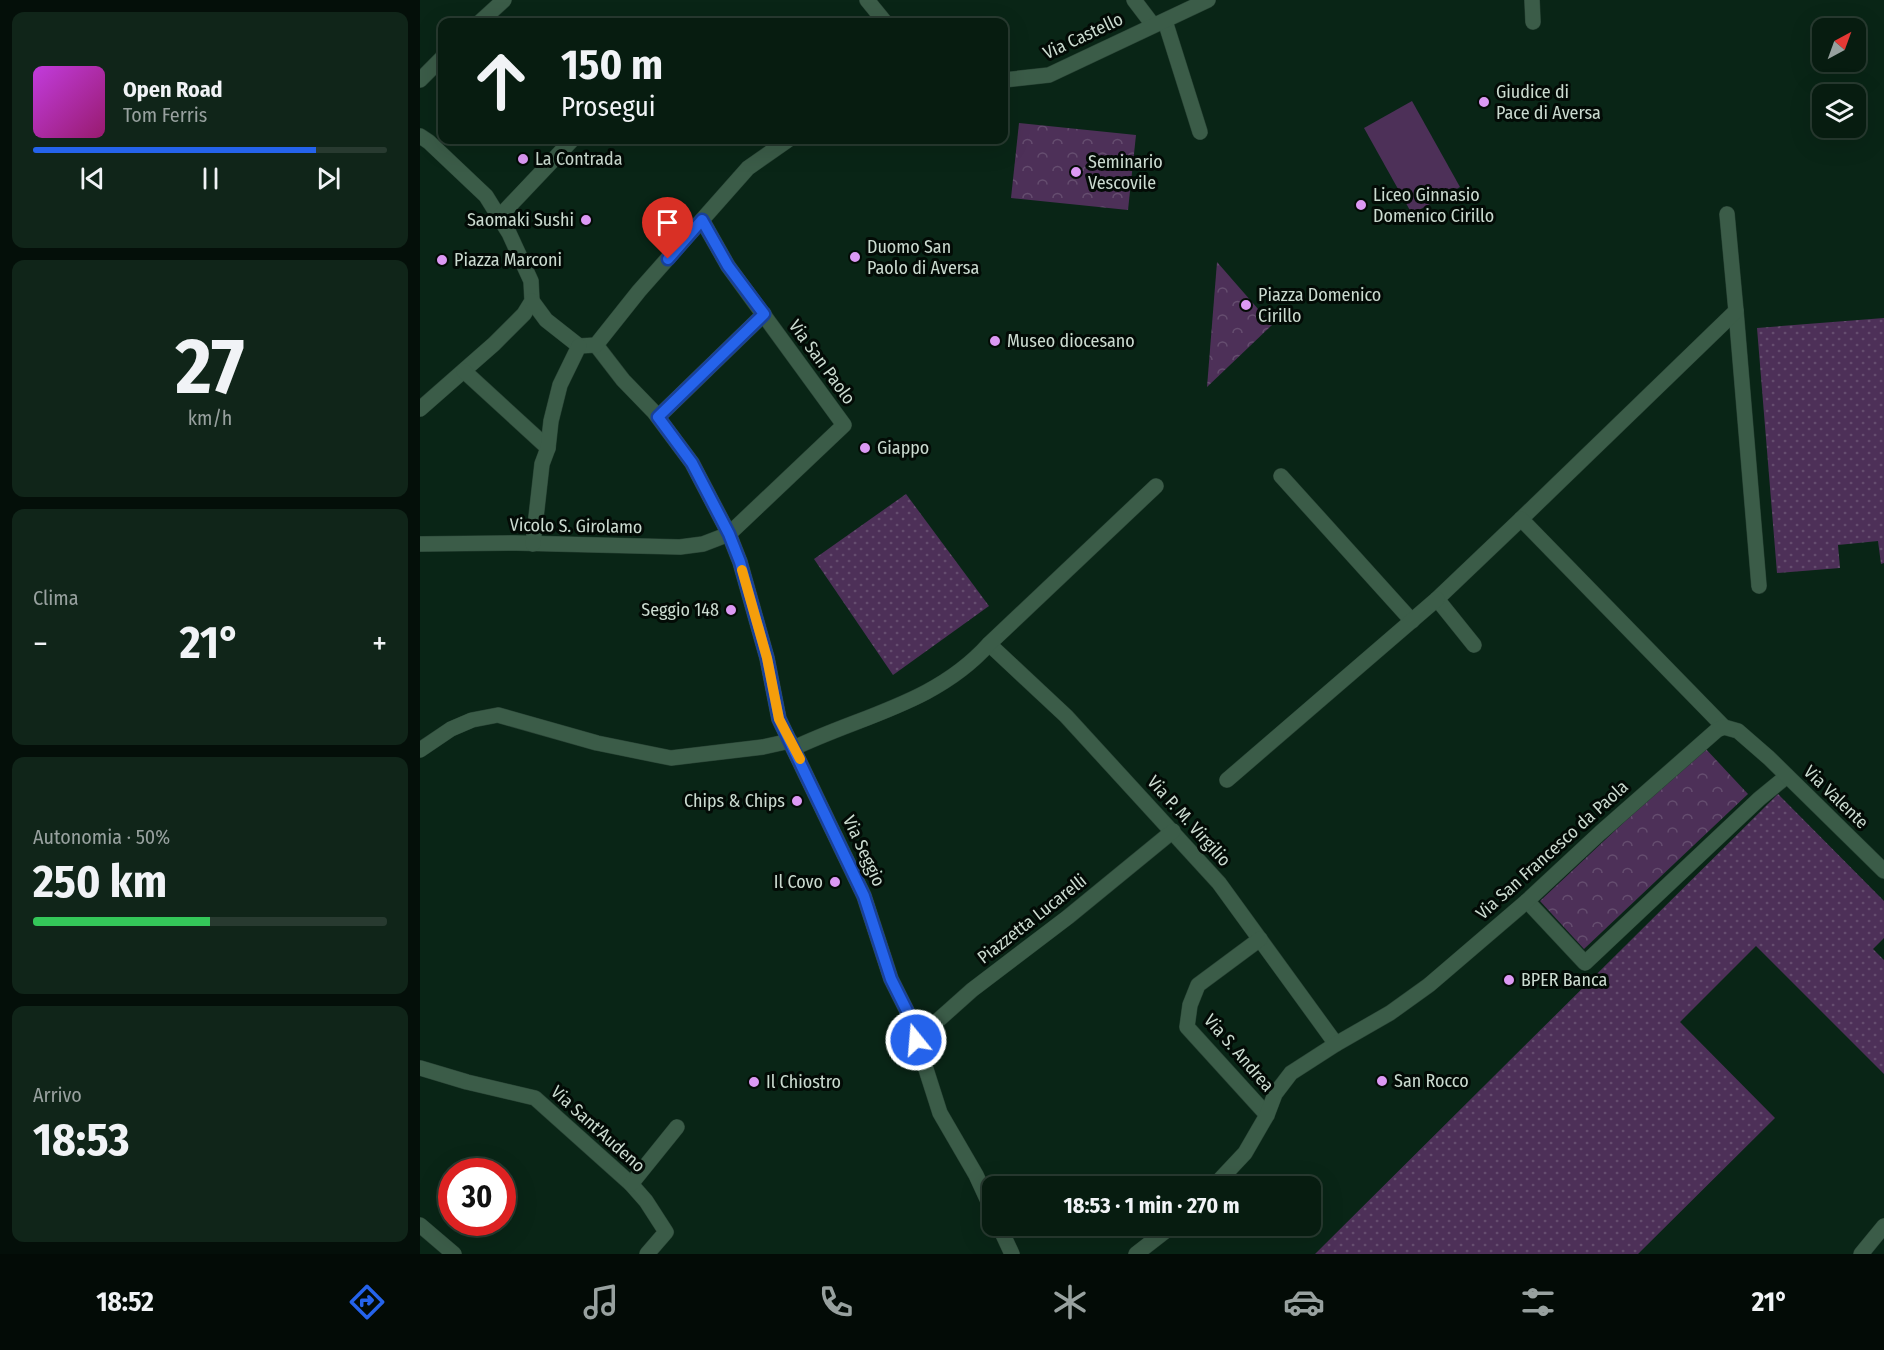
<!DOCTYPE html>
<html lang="it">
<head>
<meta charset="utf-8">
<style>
	:root { --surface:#071c10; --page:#102519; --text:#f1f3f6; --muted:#98a19f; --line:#283a30; --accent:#2563eb }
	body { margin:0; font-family:"Fira Sans Condensed",sans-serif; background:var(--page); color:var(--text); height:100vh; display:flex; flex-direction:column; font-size:22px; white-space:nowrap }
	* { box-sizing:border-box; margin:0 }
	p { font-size:20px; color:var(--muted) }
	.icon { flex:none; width:33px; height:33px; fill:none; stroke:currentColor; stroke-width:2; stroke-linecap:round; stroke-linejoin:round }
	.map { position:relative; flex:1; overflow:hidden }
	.drawer { display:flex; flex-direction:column; gap:12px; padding:12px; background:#040f09; width:420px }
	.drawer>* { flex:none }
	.banner { position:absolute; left:18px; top:18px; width:570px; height:126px; border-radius:12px; box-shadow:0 6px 24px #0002,0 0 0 2px var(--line); background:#071c10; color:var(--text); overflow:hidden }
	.needle { width:39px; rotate:41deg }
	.buttons { position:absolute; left:1392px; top:18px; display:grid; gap:12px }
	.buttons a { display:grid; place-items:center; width:54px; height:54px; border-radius:12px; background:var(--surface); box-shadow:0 6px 24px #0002,0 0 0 2px var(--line); font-size:30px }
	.speed { position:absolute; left:18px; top:1158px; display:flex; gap:12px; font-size:30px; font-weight:700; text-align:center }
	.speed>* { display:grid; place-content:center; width:78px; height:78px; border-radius:50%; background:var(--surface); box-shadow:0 6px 24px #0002,0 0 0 2px var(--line); line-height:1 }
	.speed .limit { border:9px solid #d22; background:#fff; color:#111 }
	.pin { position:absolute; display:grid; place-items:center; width:51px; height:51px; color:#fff; margin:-62px -26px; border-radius:50% 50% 50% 0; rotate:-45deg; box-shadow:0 0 6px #0007 }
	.pin .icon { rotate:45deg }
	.me { position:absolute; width:66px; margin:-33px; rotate:343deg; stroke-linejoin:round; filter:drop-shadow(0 0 4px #0008) }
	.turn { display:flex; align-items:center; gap:21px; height:126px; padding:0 24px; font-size:27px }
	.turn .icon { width:78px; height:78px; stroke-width:2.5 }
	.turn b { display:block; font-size:42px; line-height:51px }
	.big { font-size:45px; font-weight:700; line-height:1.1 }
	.drawer .widget { flex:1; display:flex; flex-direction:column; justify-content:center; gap:9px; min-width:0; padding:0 21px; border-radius:12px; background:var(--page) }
	.drawer .dial { align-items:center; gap:0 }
	.dial b { font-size:78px; line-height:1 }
	.song { display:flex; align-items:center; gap:18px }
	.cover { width:72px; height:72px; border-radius:9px; background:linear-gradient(135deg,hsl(290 70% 55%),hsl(320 70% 35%)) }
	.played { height:6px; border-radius:3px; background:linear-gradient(90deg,var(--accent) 80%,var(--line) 80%) }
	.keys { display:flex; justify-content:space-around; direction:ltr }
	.heat { display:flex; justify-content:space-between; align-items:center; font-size:33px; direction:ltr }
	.charge { height:9px; border-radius:4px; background:linear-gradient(90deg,#34c759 50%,var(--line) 0) }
	.trip { position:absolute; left:562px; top:1176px; width:339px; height:60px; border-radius:12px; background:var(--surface); box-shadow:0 6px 24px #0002,0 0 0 2px var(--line); font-weight:700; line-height:60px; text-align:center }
	.tab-bar { display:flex; height:96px; justify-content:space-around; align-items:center; background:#030b06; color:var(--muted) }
	.tab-bar .icon { width:42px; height:42px }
	.tab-bar .on { color:var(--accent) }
	.tab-bar b { font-size:27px; color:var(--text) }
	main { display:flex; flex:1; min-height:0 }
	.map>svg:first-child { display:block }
	.grass { fill:url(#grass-dots) }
	.park { fill:url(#park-crowns) }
	.pitch { fill:#4d3058 }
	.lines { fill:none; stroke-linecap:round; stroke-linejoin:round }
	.minor-casing { stroke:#284234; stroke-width:16 }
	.minor { stroke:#3b5c48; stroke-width:15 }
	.route-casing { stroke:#184099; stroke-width:15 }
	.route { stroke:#2563eb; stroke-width:10 }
	.slow { stroke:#f59e0b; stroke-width:10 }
	.poi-dot { fill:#dc99f4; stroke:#030b06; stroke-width:2 }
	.labels { text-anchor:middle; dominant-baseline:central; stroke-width:6; stroke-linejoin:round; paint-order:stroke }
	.street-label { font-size:18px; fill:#cbdbd0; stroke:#030b06 }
	.poi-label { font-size:18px; fill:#cbdbd0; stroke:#030b06; text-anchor:start }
</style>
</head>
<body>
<main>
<section class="drawer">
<div class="widget">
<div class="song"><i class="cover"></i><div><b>Open Road</b><p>Tom Ferris</p></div></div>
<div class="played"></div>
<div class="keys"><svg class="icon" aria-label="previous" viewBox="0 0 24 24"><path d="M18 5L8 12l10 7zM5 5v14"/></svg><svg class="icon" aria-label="pause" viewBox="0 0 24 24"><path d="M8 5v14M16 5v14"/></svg><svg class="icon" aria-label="next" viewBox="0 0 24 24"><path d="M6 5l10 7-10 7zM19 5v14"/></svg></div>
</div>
<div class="widget dial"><b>27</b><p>km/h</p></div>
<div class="widget"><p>Clima</p>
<div class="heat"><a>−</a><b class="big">21°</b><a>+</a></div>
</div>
<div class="widget"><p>Autonomia · 50%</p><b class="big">250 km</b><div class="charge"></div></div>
<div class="widget"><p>Arrivo</p><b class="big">18:53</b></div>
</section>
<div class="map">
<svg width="1464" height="1254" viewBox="0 0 1464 1254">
	<defs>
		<pattern id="grass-dots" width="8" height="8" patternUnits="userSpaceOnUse" patternTransform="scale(1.5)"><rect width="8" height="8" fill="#4d3058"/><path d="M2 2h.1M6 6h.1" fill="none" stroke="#654d6f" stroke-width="1.8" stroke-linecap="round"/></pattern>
		<pattern id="park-crowns" width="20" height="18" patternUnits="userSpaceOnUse" patternTransform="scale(1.5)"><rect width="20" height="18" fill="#4d3058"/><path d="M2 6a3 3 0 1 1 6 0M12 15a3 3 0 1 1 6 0" fill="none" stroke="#654d6f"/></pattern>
	</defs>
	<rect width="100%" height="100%" fill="#092516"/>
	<!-- grass -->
	<g class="grass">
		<polygon points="1464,318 1464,563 1461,564 1458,541 1418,545 1420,568 1357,573 1337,328"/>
		<polygon points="486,494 569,606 473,675 394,559"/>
		<polygon points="1358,794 1464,901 1464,938 1453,949 1464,960 1464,1074 1336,946 1260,1022 1355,1118 1218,1254 895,1254"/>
	</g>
	<!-- park -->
	<g class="park">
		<polygon points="599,123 716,135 708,210 591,198"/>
		<polygon points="797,262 852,325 787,387"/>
		<polygon points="1284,747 1328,794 1164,949 1120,901"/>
	</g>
	<!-- pitch -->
	<polygon class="pitch" points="992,101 1040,187 992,214 944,128"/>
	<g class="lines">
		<defs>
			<g id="minor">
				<polyline points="447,0 465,22"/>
				<polyline points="714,0 733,25"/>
				<polyline points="1112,0 1113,22"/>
				<polyline points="745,21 780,132"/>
				<polyline points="60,22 84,0"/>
				<polyline points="0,80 22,58"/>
				<polyline points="584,80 629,75 788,0"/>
				<polyline points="0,136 9,142 66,196 89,233 111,281 112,301 104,314 74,344 0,409"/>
				<polyline points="79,217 152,140"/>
				<polyline points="112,301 126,320 159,346"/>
				<polyline points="1316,311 1339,586"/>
				<polyline points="176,345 203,380 234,412 272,463 309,534 320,562 347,658 359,719 444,896 471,979 488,1013 520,1113 556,1175 573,1212"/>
				<polyline points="159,346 176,345 219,291 328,168 368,140"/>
				<polyline points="44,371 128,448"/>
				<polyline points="238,417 344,314"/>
				<polyline points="861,476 992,621"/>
				<polyline points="1101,519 1316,311 1307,214"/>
				<polyline points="0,544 96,543 260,547 283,544 309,534 424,425 308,266 282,220"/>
				<polyline points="113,544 122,464 128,448 131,421 140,385 159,346"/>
				<polyline points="569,644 646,716 799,883 916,1044"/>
				<polyline points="1054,645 1017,599 1101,519 1304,727"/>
				<path d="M374,748C443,715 516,703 569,644L736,486"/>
				<polyline points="0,750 31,729 52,720 78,715 177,743 251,758 343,747 370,741"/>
				<polyline points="807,780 1017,599"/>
				<polyline points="1107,901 1165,963 1339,799 1367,776"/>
				<polyline points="840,939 778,985 770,1005 767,1027 847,1115"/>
				<polyline points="496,1040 552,990 648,917 753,831"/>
				<polyline points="0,1068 47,1082 115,1098 211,1184 226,1201 246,1232 227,1254"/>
				<polyline points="211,1184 257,1127"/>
				<polyline points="794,1186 825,1153 847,1115 855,1094 871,1073 916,1044 970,1013 1009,985 1107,901 1180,833 1297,730 1304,727 1318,731 1349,758 1464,871"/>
				<polyline points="0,1225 34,1254"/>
				<polyline points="579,1226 592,1254"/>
				<polyline points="716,1254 752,1226"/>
				<polyline points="1441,1254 1464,1226"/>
			</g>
		</defs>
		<!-- minor casing -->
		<use href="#minor" class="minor-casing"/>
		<!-- minor -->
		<use href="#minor" class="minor"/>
	</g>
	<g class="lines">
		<defs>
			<polyline id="route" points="248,259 282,220 308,266 344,314 238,417 272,463 309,534 320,562 347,658 359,719 444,896 471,979 488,1013 496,1040"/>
		</defs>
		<!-- route casing -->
		<use href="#route" class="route-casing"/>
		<!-- route -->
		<use href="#route" class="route"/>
		<!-- slow -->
		<polyline class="slow" points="322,570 347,658 359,719 380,759"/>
	</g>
	<!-- markers -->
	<g class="poi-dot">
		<circle cx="1064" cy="102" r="6"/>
		<circle cx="103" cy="159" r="6"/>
		<circle cx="656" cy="172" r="6"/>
		<circle cx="941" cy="205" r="6"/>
		<circle cx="166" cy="220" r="6"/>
		<circle cx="435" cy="257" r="6"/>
		<circle cx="22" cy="260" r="6"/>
		<circle cx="826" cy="305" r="6"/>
		<circle cx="575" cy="341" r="6"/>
		<circle cx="445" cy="448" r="6"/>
		<circle cx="311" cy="610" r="6"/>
		<circle cx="377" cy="801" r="6"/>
		<circle cx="415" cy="882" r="6"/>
		<circle cx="1089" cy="980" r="6"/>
		<circle cx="962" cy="1081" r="6"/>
		<circle cx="334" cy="1082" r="6"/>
	</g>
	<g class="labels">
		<!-- street labels -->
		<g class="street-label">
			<text transform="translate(663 36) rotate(-25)">Via Castello</text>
			<text transform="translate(402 362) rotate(54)">Via San Paolo</text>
			<text transform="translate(156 526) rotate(1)">Vicolo S. Girolamo</text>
			<text transform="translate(1416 797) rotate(44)">Via Valente</text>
			<text transform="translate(769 821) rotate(48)">Via P. M. Virgilio</text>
			<text transform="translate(1132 850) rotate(-42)">Via San Francesco da Paola</text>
			<text transform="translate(444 851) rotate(65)">Via Seggio</text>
			<text transform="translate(612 919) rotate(-38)">Piazzetta Lucarelli</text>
			<text transform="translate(819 1053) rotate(49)">Via S. Andrea</text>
			<text transform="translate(178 1129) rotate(42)">Via Sant'Audeno</text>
		</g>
		<!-- poi labels -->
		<g class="poi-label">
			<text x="1076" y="92">Giudice di<tspan x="1076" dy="21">Pace di Aversa</tspan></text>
			<text x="115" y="159">La Contrada</text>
			<text x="668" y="162">Seminario<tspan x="668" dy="21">Vescovile</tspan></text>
			<text x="953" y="195">Liceo Ginnasio<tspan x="953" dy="21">Domenico Cirillo</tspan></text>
			<text x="154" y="220" text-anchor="end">Saomaki Sushi</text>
			<text x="447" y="247">Duomo San<tspan x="447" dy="21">Paolo di Aversa</tspan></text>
			<text x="34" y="260">Piazza Marconi</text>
			<text x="838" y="295">Piazza Domenico<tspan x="838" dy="21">Cirillo</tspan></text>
			<text x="587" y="341">Museo diocesano</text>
			<text x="457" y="448">Giappo</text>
			<text x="299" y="610" text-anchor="end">Seggio 148</text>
			<text x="365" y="801" text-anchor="end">Chips &amp; Chips</text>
			<text x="403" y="882" text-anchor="end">Il Covo</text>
			<text x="1101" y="980">BPER Banca</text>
			<text x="974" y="1081">San Rocco</text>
			<text x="346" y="1082">Il Chiostro</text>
		</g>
	</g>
</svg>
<div class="buttons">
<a><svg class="needle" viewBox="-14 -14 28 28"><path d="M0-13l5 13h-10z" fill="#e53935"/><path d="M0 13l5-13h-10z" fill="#98a19f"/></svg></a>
<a><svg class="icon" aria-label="layers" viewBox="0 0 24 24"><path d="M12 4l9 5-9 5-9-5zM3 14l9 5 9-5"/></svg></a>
</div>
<div class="speed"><div class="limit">30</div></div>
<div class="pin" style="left:248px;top:259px;background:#d93025"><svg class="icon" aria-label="arrive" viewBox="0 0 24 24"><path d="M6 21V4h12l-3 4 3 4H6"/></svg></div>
<svg class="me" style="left:496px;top:1040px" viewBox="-20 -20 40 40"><circle r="17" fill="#2563eb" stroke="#fff" stroke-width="3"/><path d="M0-11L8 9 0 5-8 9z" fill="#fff"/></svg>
<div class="trip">18:53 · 1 min · 270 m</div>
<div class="banner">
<div class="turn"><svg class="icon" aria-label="ahead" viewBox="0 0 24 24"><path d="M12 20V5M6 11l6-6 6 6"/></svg><div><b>150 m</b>Prosegui</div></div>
</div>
</div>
</main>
<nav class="tab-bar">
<b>18:52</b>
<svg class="icon on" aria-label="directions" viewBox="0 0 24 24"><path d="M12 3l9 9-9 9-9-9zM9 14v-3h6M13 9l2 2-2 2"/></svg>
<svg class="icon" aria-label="music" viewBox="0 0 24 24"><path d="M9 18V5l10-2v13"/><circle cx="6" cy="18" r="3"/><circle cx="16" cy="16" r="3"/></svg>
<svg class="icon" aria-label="phone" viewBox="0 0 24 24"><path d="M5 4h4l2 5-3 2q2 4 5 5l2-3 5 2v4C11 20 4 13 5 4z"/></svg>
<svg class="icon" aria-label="climate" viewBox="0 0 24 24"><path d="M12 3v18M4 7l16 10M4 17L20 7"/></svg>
<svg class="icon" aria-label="car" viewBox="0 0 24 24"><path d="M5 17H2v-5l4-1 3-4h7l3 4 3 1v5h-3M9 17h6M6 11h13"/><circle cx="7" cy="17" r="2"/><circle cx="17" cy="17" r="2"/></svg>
<svg class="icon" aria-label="filters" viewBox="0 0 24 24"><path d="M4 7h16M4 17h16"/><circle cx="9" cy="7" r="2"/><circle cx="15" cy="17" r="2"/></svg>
<b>21°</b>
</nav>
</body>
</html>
